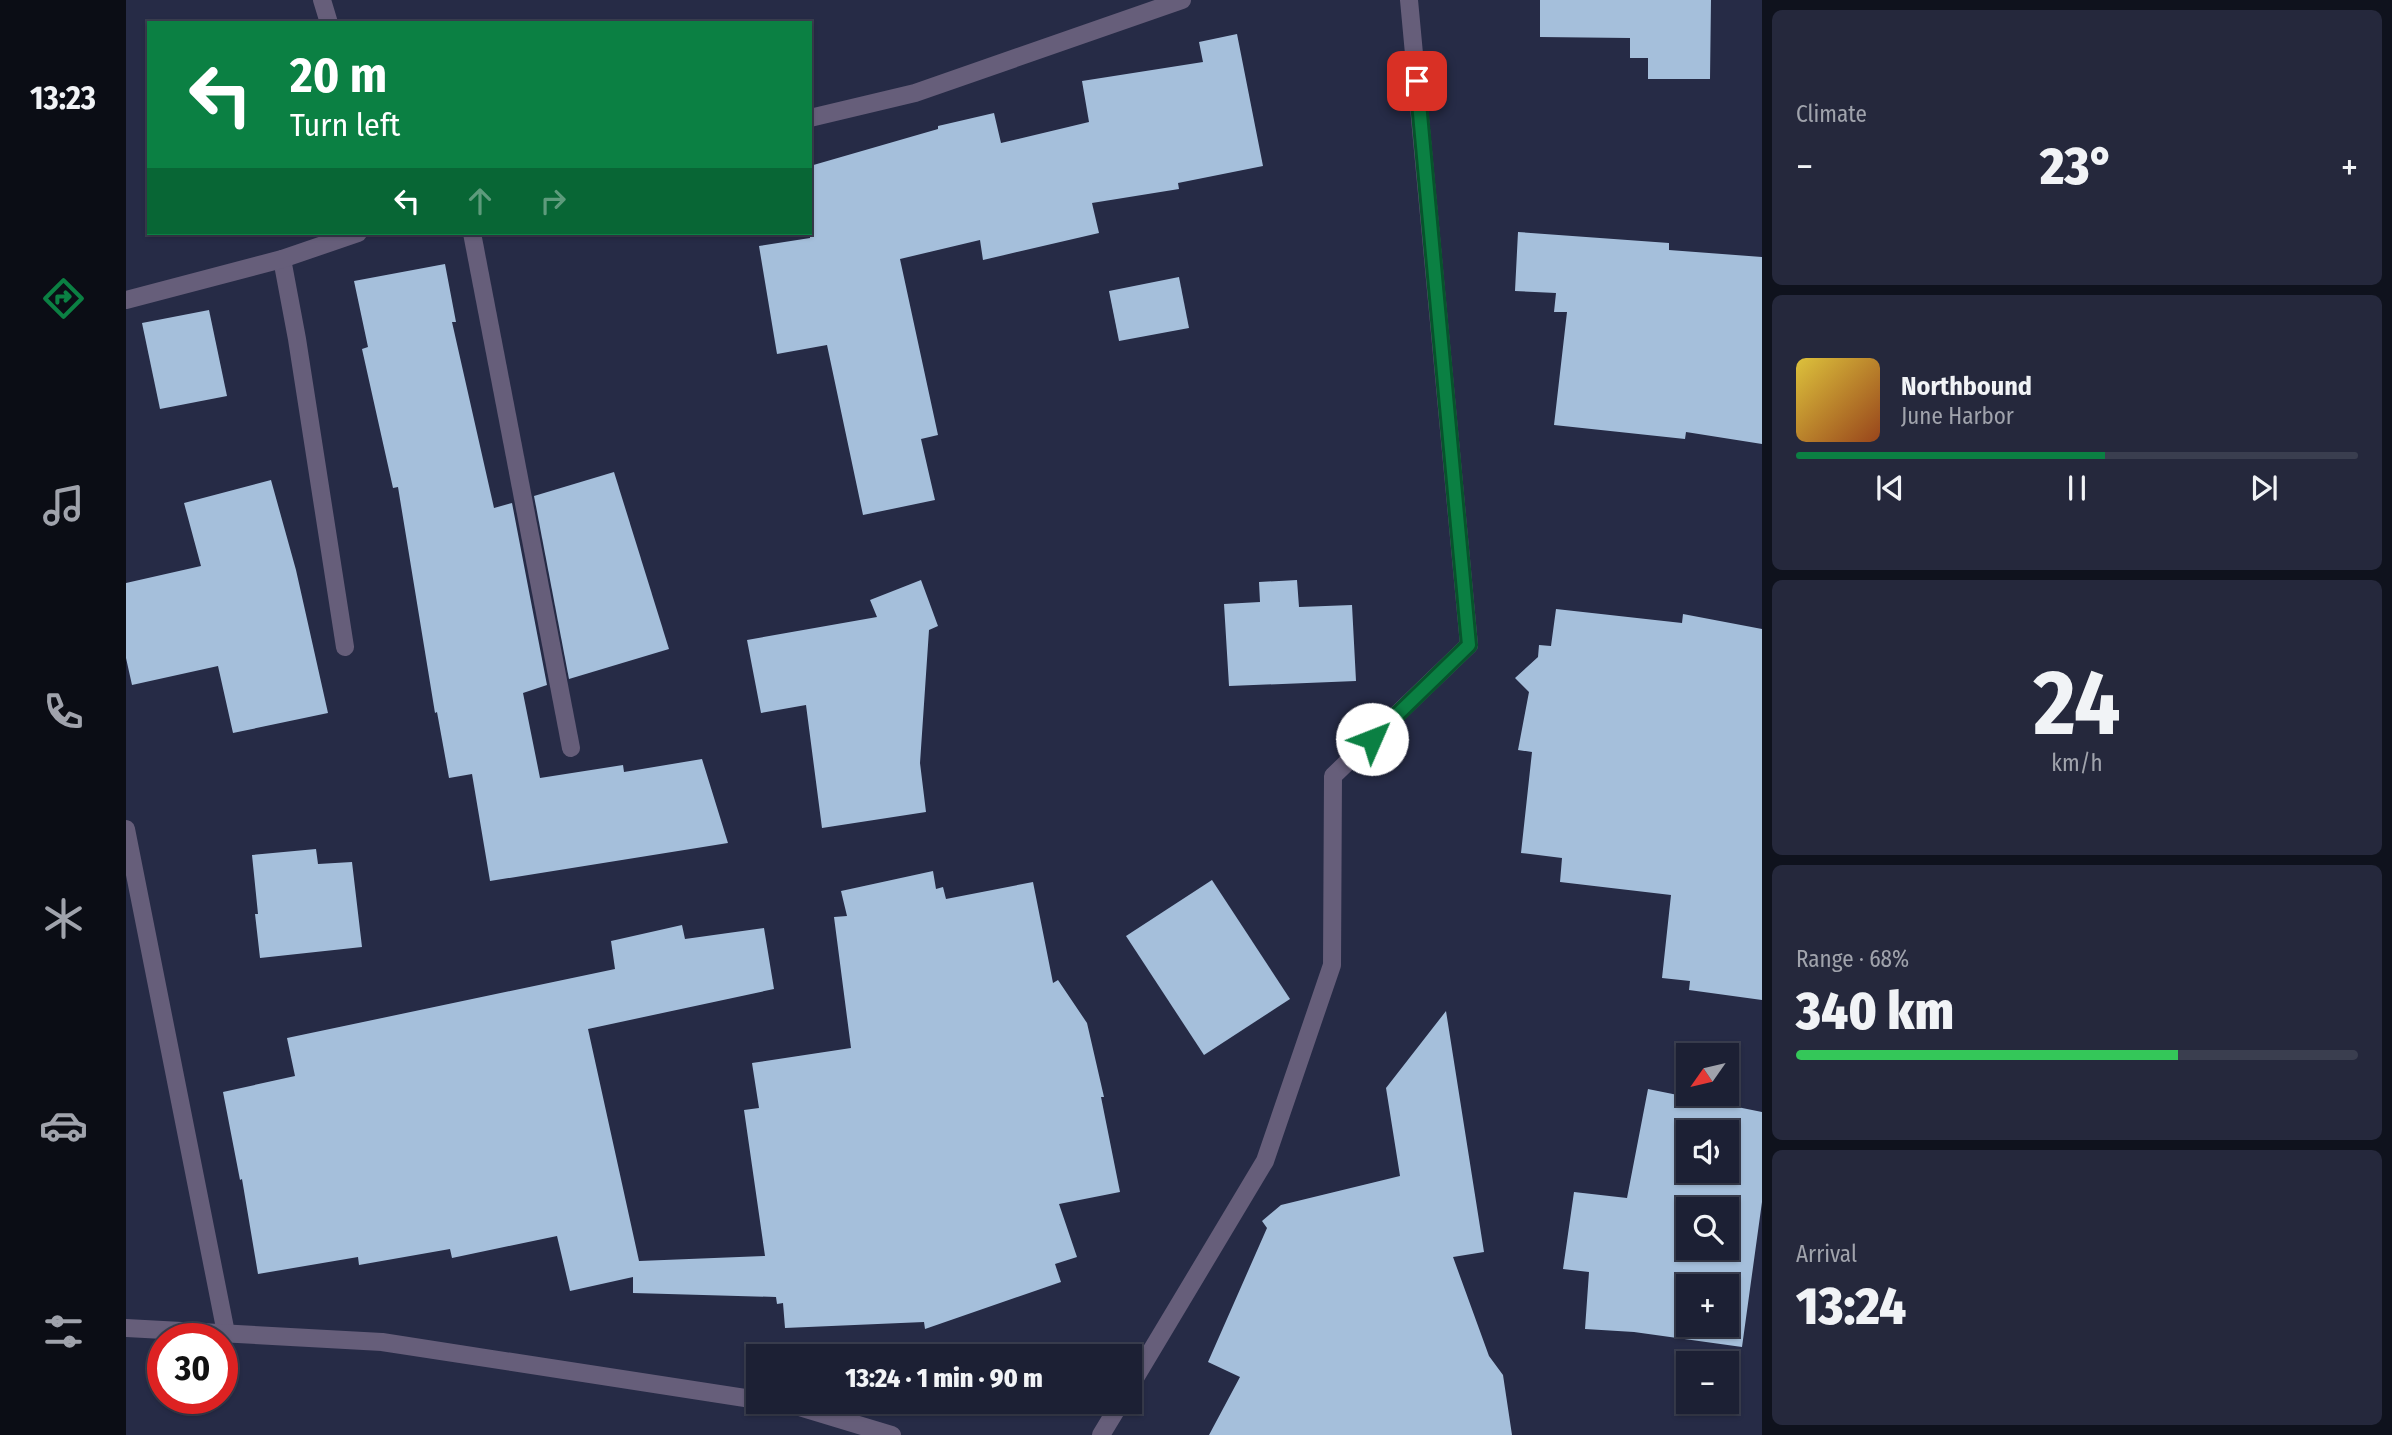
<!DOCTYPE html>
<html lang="en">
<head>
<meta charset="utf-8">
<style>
	:root { --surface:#1c2034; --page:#25283c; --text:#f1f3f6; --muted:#a0a3ac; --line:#3a3e4f; --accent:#0b8043 }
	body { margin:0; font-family:"Fira Sans Condensed",sans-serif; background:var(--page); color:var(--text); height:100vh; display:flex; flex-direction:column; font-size:26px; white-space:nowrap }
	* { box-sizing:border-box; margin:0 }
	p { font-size:23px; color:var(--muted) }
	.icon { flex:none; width:38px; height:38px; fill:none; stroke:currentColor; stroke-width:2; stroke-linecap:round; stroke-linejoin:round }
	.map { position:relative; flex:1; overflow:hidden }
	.panel { display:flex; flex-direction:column; gap:10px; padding:10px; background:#0f121d; width:630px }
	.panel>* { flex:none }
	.banner { position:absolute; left:21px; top:21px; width:665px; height:214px; border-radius:0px; box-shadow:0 2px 5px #0004,0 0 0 2px var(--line); background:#0b8043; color:#fff; overflow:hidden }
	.needle { width:46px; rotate:236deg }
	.controls { position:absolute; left:1550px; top:1043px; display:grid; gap:14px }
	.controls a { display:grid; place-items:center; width:63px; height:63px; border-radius:0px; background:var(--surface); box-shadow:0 2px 5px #0004,0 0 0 2px var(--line); font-size:35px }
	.speed { position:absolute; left:21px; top:1323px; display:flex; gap:14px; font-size:35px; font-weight:700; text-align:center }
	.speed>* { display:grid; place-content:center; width:91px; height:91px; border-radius:50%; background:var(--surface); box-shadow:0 2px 5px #0004,0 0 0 2px var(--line); line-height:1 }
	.speed .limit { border:10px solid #d22; background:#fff; color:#111 }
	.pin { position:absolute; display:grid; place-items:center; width:60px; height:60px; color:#fff; margin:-30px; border-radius:14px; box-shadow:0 4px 10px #0006 }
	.me { position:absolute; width:77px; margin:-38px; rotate:46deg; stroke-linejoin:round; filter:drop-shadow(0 0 5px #0008) }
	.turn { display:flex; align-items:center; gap:24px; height:147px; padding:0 28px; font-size:32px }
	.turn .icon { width:91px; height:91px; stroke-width:2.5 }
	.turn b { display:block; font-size:49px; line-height:60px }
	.lanes { display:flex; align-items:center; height:66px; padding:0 28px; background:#0003; justify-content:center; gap:35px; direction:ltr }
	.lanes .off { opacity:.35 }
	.big { font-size:52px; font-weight:800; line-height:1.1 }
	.panel .widget { flex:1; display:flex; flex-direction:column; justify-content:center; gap:10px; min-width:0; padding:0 24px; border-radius:10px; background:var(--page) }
	.panel .dial { align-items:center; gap:0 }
	.dial b { font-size:91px; line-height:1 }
	.song { display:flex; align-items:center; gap:21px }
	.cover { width:84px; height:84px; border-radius:10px; background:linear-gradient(135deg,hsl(50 70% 55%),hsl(20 70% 35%)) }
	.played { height:7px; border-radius:4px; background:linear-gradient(90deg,var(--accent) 55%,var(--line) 55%) }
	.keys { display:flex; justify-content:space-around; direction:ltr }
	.heat { display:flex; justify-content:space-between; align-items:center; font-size:38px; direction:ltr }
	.charge { height:10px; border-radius:5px; background:linear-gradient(90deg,#34c759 68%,var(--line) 0) }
	.trip { position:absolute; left:620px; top:1344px; width:396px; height:70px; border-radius:0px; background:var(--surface); box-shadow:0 2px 5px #0004,0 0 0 2px var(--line); font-weight:800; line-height:70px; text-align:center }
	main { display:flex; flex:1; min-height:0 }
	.tabs { display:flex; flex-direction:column; width:126px; justify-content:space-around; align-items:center; background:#0b0d15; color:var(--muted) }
	.tabs .icon { width:49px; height:49px }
	.tabs .active { color:var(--accent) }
	.tabs b { font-size:32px; color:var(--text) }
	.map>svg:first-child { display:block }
	.building { fill:#a5bfdb; fill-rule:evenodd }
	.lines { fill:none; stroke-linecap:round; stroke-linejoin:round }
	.service { stroke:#665e7a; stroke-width:18 }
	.minor { stroke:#665e7a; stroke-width:18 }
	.route-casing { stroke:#07532c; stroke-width:18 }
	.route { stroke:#0b8043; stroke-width:12 }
</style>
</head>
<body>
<main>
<nav class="tabs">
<b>13:23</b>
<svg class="icon active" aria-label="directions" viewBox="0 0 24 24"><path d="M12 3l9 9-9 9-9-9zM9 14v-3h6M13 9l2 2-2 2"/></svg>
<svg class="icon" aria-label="music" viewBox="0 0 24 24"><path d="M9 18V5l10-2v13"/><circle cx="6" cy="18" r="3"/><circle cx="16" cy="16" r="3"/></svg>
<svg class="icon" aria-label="phone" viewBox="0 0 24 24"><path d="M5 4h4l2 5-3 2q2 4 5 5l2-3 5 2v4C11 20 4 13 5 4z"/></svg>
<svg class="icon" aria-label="climate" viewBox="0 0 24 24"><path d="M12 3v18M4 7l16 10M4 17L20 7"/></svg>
<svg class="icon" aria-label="car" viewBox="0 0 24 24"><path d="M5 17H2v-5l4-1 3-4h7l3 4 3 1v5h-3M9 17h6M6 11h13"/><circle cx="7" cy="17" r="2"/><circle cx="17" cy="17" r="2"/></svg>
<svg class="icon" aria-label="filters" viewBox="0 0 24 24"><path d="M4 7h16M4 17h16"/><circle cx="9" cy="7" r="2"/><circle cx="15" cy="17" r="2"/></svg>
</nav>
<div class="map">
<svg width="1636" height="1435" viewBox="0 0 1636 1435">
	<rect width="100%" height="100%" fill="#262b46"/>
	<!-- building -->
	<g class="building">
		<polygon points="1414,0 1585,0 1584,79 1522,79 1522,58 1504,58 1504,38 1414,37"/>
		<polygon points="1111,34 1137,166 1052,183 1053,189 966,203 973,233 857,260 854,240 774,259 812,435 795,439 809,500 737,515 701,345 651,354 633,246 684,238 684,166 812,129 812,126 868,113 875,143 963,122 956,81 1077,62 1073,42"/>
		<polygon points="1392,232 1543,243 1543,250 1636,257 1636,444 1560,432 1559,439 1428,425 1441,312 1428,312 1430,293 1389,291"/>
		<polygon points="319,264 330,322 326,322 368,508 386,503 421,685 397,693 414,778 497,765 498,772 576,759 602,843 364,881 346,774 323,778 311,712 309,713 272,487 267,488 236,349 242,347 228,281"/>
		<polygon points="1053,277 1063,328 993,341 983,291"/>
		<polygon points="83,310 101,396 34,409 16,323"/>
		<polygon points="488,472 543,649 443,679 408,496"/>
		<polygon points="145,480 170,570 202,713 107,733 92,666 6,685 0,658 0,583 75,566 58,503"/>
		<polygon points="795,580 812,626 803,630 794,763 800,812 696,828 680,705 635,713 621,640 751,617 744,600"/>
		<polygon points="1171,580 1173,607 1226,605 1230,681 1103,686 1098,604 1134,602 1133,582"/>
		<polygon points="1430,609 1556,623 1557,614 1636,629 1636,1000 1563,990 1564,981 1536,978 1545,895 1434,882 1436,858 1395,853 1406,752 1392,750 1403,692 1389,678 1412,657 1413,645 1425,646"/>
		<polygon points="190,849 192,864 226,862 236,947 134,958 129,914 132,914 126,855"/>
		<polygon points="807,871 810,889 817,887 820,899 907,882 927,983 932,980 961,1023 978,1097 975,1097 994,1192 933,1204 951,1257 929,1264 935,1282 799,1329 798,1322 659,1328 657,1303 651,1304 650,1297 507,1293 507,1277 444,1291 431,1236 326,1258 324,1249 233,1265 232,1257 132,1274 116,1179 114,1180 97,1092 169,1076 161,1038 489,969 485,941 556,925 559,939 638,928 648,989 462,1029 513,1261 639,1256 618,1110 633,1108 626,1063 725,1048 708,917 721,916 715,891"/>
		<polygon points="1086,880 1164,999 1078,1055 1000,936"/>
		<polygon points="1320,1011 1358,1252 1327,1257 1363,1356 1377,1375 1386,1435 1083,1435 1114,1377 1082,1362 1141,1228 1136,1221 1155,1205 1274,1176 1260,1088"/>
		<path d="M1522,1089L1636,1112V1202L1616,1347L1508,1332L1459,1329L1463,1272L1437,1269L1448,1192L1501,1198ZM1563,1132H1601V1171H1563ZM1563,1209H1601V1248H1563ZM1563,1286H1601V1325H1563Z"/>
	</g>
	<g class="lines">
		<!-- service -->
		<g class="service">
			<polyline points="196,0 203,23"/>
			<polyline points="156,259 171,339 219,647"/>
		</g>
		<!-- minor -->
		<g class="minor">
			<polyline points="684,118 789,93 1056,0"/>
			<polyline points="346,233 445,748"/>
			<polyline points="0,300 156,259 232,233"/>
			<polyline points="0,829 100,1333"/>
			<polyline points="0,1328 256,1342 632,1400"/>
			<polyline points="1003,1388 1139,1161 1206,965 1207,776 1343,645 1283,0"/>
			<polyline points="640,1402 673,1407 766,1435"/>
			<polyline points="975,1435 995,1402"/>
		</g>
	</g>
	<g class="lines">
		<defs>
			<polyline id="route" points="1246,739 1343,645 1291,81"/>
		</defs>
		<!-- route casing -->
		<use href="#route" class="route-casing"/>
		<!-- route -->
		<use href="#route" class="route"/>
	</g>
</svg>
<div class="controls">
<a><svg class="needle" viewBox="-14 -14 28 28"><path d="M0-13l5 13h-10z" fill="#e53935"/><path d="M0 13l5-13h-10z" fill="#a0a3ac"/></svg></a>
<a><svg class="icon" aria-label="sound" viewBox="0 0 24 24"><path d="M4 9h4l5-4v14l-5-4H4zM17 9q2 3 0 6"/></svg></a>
<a><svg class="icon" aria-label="search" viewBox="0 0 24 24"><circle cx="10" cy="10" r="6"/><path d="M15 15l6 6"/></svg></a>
<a>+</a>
<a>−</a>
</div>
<div class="speed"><div class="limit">30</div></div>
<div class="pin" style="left:1291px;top:81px;background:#d93025"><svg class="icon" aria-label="arrive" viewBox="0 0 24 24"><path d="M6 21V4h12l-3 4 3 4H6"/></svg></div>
<svg class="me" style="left:1246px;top:739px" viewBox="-20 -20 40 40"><circle r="19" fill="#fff"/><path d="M0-13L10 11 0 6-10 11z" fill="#0b8043"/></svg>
<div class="trip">13:24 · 1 min · 90 m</div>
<div class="banner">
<div class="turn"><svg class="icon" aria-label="left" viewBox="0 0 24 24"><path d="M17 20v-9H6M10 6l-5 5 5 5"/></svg><div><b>20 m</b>Turn left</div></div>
<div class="lanes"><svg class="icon" aria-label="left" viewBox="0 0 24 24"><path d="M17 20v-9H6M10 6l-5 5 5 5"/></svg><svg class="icon off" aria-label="ahead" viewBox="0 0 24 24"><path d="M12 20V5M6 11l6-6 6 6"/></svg><svg class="icon off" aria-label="right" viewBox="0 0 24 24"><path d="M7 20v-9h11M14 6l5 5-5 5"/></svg></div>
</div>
</div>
<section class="panel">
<div class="widget"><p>Climate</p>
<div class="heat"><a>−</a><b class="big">23°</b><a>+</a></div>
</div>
<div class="widget">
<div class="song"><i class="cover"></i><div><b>Northbound</b><p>June Harbor</p></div></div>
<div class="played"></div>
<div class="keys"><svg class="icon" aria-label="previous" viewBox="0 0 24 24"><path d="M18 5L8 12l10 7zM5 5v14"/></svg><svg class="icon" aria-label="pause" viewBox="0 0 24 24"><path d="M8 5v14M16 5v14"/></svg><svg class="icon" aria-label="next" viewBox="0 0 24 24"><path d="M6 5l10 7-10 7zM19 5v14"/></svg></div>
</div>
<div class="widget dial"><b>24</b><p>km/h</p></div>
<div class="widget"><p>Range · 68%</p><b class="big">340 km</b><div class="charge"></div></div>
<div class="widget"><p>Arrival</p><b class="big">13:24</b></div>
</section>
</main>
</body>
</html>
